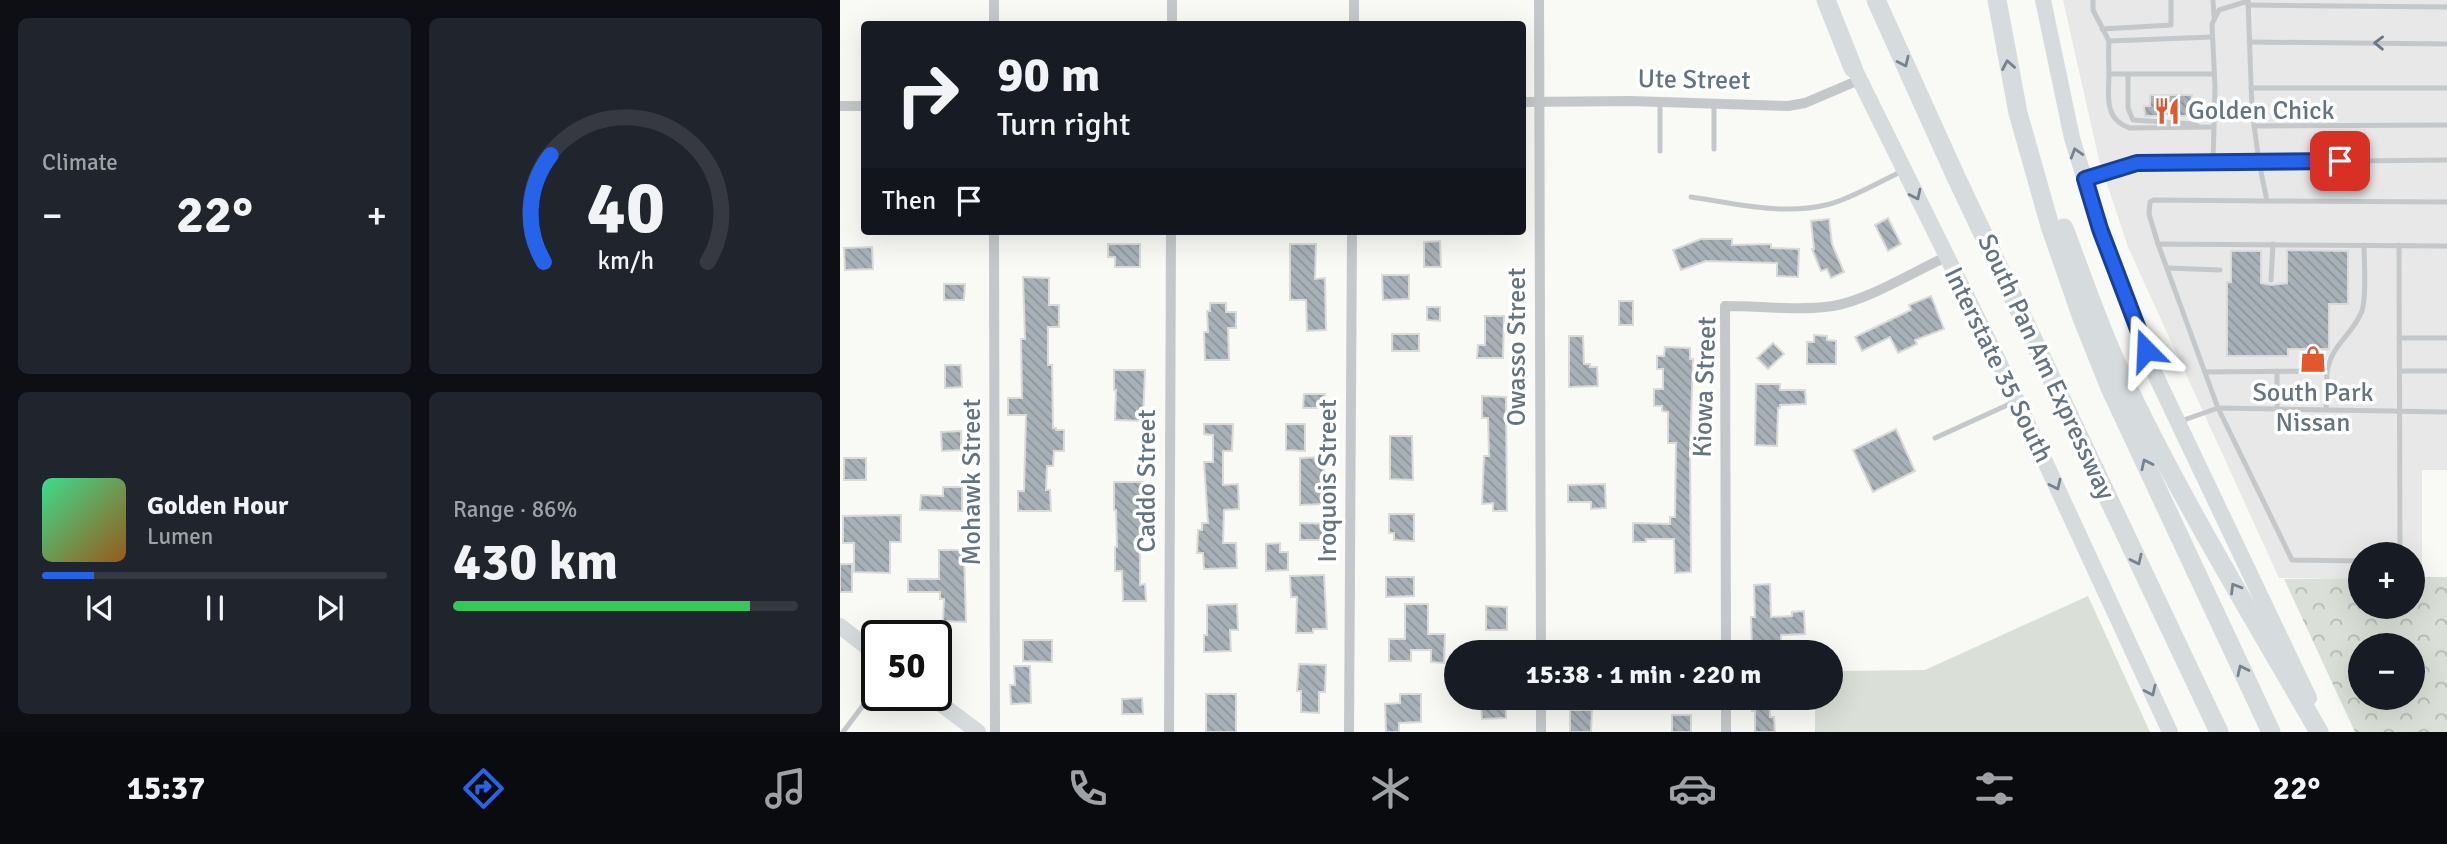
<!DOCTYPE html>
<html lang="en">
<head>
<meta charset="utf-8">
<style>
	:root { --surface:#171b24; --page:#20242c; --text:#f1f3f6; --muted:#9ea1a6; --line:#363941; --accent:#2563eb }
	body { margin:0; font-family:Signika,sans-serif; background:var(--page); color:var(--text); height:100vh; display:flex; flex-direction:column; font-size:26px; white-space:nowrap }
	* { box-sizing:border-box; margin:0 }
	p { font-size:23px; color:var(--muted) }
	.icon { flex:none; width:38px; height:38px; fill:none; stroke:currentColor; stroke-width:2; stroke-linecap:round; stroke-linejoin:round }
	.map { position:relative; flex:1; overflow:hidden }
	.drawer { display:flex; flex-direction:column; gap:18px; padding:18px; background:#0d0f14; width:840px }
	.drawer>* { flex:none }
	.hud { position:absolute; left:21px; top:21px; width:665px; height:214px; border-radius:7px; box-shadow:0 7px 28px #0002; background:#171b24; color:var(--text); overflow:hidden }
	.buttons { position:absolute; left:1508px; top:542px; display:grid; gap:14px }
	.buttons a { display:grid; place-items:center; width:77px; height:77px; border-radius:50%; background:var(--surface); box-shadow:0 7px 28px #0002; font-size:35px }
	.speed { position:absolute; left:21px; top:620px; display:flex; gap:14px; font-size:35px; font-weight:700; text-align:center }
	.speed>* { display:grid; place-content:center; width:91px; height:91px; border-radius:50%; background:var(--surface); box-shadow:0 7px 28px #0002; line-height:1 }
	.speed .limit { border:4px solid #111; border-radius:10px; background:#fff; color:#111 }
	.pin { position:absolute; display:grid; place-items:center; width:60px; height:60px; color:#fff; margin:-30px; border-radius:14px; box-shadow:0 4px 10px #0006 }
	.me { position:absolute; width:77px; margin:-38px; rotate:339deg; stroke-linejoin:round; filter:drop-shadow(0 0 5px #0008) }
	.turn { display:flex; align-items:center; gap:24px; height:147px; padding:0 21px; font-size:32px }
	.turn .icon { width:91px; height:91px; stroke-width:2.5 }
	.turn b { display:block; font-size:49px; line-height:60px }
	.then { display:flex; align-items:center; height:66px; padding:0 21px; background:#0003; gap:14px; font-size:26px }
	.big { font-size:52px; font-weight:700; line-height:1.1 }
	.drawer .card { flex:1; display:flex; flex-direction:column; justify-content:center; gap:10px; min-width:0; padding:0 24px; border-radius:10px; background:var(--page) }
	.drawer .dial { align-items:center; gap:0 }
	.dial svg { height:182px; overflow:visible; fill:none; stroke:var(--line); stroke-width:7; stroke-linecap:round; text-anchor:middle }
	.dial text { fill:var(--text); stroke:none }
	.song { display:flex; align-items:center; gap:21px }
	.cover { width:84px; height:84px; border-radius:10px; background:linear-gradient(135deg,hsl(150 70% 55%),hsl(30 70% 35%)) }
	.played { height:7px; border-radius:4px; background:linear-gradient(90deg,var(--accent) 15%,var(--line) 15%) }
	.keys { display:flex; justify-content:space-around; direction:ltr }
	.heat { display:flex; justify-content:space-between; align-items:center; font-size:38px; direction:ltr }
	.charge { height:10px; border-radius:5px; background:linear-gradient(90deg,#34c759 86%,var(--line) 0) }
	.drawer .tiles { flex:1; display:grid; gap:18px; grid-template-columns:repeat(2,1fr) }
	.trip { position:absolute; left:604px; top:640px; width:399px; height:70px; border-radius:35px; background:var(--surface); box-shadow:0 7px 28px #0002; font-weight:700; line-height:70px; text-align:center }
	.tabs { display:flex; height:112px; justify-content:space-around; align-items:center; background:#090b0e; color:var(--muted) }
	.tabs .icon { width:49px; height:49px }
	.tabs .current { color:var(--accent) }
	.tabs b { font-size:32px; color:var(--text) }
	main { display:flex; flex:1; min-height:0 }
	.map>svg:first-child { display:block }
	.built { fill:#e7e8e7 }
	.green { fill:#dae0d7 }
	.forest { fill:url(#forest-crowns); fill-rule:evenodd }
	.building { fill:url(#building-back-hatch); stroke:#dadad8; stroke-width:2 }
	.lines { fill:none; stroke-linecap:round; stroke-linejoin:round }
	.lane { stroke:#c4c8cb; stroke-width:5 }
	.street { stroke:#c4c8cb; stroke-width:10 }
	.secondary { stroke:#d6dbde; stroke-width:16 }
	.highway { stroke:#d6dbde; stroke-width:19 }
	.oneway { stroke:#697885 }
	.oneway2 { stroke:#75838f }
	.route-casing { stroke:#184099; stroke-width:18 }
	.route { stroke:#2563eb; stroke-width:12 }
	.labels { text-anchor:middle; dominant-baseline:central; stroke-width:7; stroke-linejoin:round; paint-order:stroke }
	.street-label { font-size:26px; fill:#647481; stroke:#fff }
	.poi-label { font-size:26px; fill:#647481; stroke:#fff; text-anchor:start }
</style>
</head>
<body>
<main>
<section class="drawer">
<div class="tiles">
<div class="card"><p>Climate</p>
<div class="heat"><a>−</a><b class="big">22°</b><a>+</a></div>
</div>
<div class="card dial"><svg viewBox="0 0 100 80">
<path d="M14 69A42 42 0 1 1 86 69"/>
<path d="M14 69A42 42 0 0 1 17 22" stroke="#2563eb"/>
<text x="50" y="56" font-size="32" font-weight="700">40</text>
<text x="50" y="72" font-size="11">km/h</text>
</svg></div>
<div class="card">
<div class="song"><i class="cover"></i><div><b>Golden Hour</b><p>Lumen</p></div></div>
<div class="played"></div>
<div class="keys"><svg class="icon" aria-label="previous" viewBox="0 0 24 24"><path d="M18 5L8 12l10 7zM5 5v14"/></svg><svg class="icon" aria-label="pause" viewBox="0 0 24 24"><path d="M8 5v14M16 5v14"/></svg><svg class="icon" aria-label="next" viewBox="0 0 24 24"><path d="M6 5l10 7-10 7zM19 5v14"/></svg></div>
</div>
<div class="card"><p>Range · 86%</p><b class="big">430 km</b><div class="charge"></div></div>
</div>
</section>
<div class="map">
<svg width="1607" height="732" viewBox="0 0 1607 732">
	<defs>
		<pattern id="forest-crowns" width="20" height="18" patternUnits="userSpaceOnUse" patternTransform="scale(1.75)"><rect width="20" height="18" fill="#dae0d7"/><path d="M2 6a3 3 0 1 1 6 0M12 15a3 3 0 1 1 6 0" fill="none" stroke="#b4bab4"/></pattern>
		<pattern id="building-back-hatch" width="6" height="6" patternUnits="userSpaceOnUse" patternTransform="scale(1.75)"><rect width="6" height="6" fill="#a8b1b7"/><path d="M-1 5l2 2M0 0l6 6M5-1l2 2" fill="none" stroke="#8c959a"/></pattern>
	</defs>
	<rect width="100%" height="100%" fill="#f9f9f6"/>
	<!-- built -->
	<polygon class="built" points="1223,0 1607,0 1607,470 1582,470 1582,577 1573,577 1573,555 1521,555 1521,578 1439,578 1288,247 1259,160"/>
	<!-- green -->
	<polygon class="green" points="1248,596 1310,732 975,732 975,698 990,698 991,671 1085,670"/>
	<!-- forest -->
	<path class="forest" d="M1573,577H1607V732H1515L1444,579L1521,578V607H1573ZM1521,646H1573V698H1521Z"/>
	<!-- building -->
	<g class="building">
		<polygon points="1310,95 1352,95 1350,116 1305,116 1304,106 1310,106"/>
		<polygon points="1048,218 1061,244 1048,251 1035,225"/>
		<polygon points="989,219 992,244 1004,272 991,278 987,269 981,271 972,249 974,249 971,221"/>
		<polygon points="861,239 892,239 892,245 931,244 931,248 959,249 958,277 937,276 937,263 866,261 841,270 833,250"/>
		<polygon points="600,241 601,267 584,267 584,242"/>
		<polygon points="268,244 300,244 300,267 275,267 275,257 268,257"/>
		<polygon points="450,244 476,244 475,279 485,278 486,330 467,331 466,300 450,300"/>
		<polygon points="32,247 33,269 5,270 4,248"/>
		<polygon points="1447,250 1508,251 1508,304 1489,304 1489,349 1448,349 1448,356 1387,356 1387,282 1391,282 1391,251 1421,251 1421,283 1431,285 1447,283"/>
		<polygon points="542,275 569,275 569,299 543,300"/>
		<polygon points="183,277 209,278 209,305 219,305 219,327 208,327 208,365 212,365 213,428 216,428 216,430 224,430 224,451 214,451 213,466 207,466 206,490 210,490 211,511 178,511 178,491 184,491 186,415 168,415 168,398 182,398 181,339 185,339"/>
		<polygon points="104,284 125,284 124,300 104,300"/>
		<polygon points="1091,296 1104,329 1075,340 1077,344 1058,353 1050,337 1022,351 1015,337 1071,310 1069,305"/>
		<rect x="779" y="301" width="14" height="24"/>
		<polygon points="370,303 386,303 386,312 396,312 396,328 388,328 389,360 365,360 364,332 368,332 367,311 370,311"/>
		<polygon points="587,307 600,307 600,321 587,320"/>
		<polygon points="645,316 664,316 663,358 637,358 638,345 645,345"/>
		<rect x="552" y="334" width="27" height="17"/>
		<polygon points="974,335 987,336 987,340 996,341 996,364 967,364 967,342 974,342"/>
		<polygon points="729,336 743,336 744,364 750,364 750,367 757,367 758,386 729,387"/>
		<polygon points="933,343 944,354 928,369 917,358"/>
		<polygon points="825,347 850,348 850,359 853,359 850,451 851,572 835,573 834,539 806,539 806,542 793,542 793,523 830,524 830,517 835,517 836,443 828,443 828,412 822,411 822,406 814,406 814,389 823,389 823,369 817,369 817,356 824,356"/>
		<polygon points="105,365 121,365 122,387 105,388"/>
		<polygon points="274,370 305,370 303,421 275,420 276,390 274,390"/>
		<polygon points="916,384 940,384 940,390 965,390 966,404 940,405 940,408 938,408 937,446 915,445"/>
		<polygon points="464,394 485,394 484,408 463,408"/>
		<polygon points="642,396 666,397 667,511 653,511 653,503 642,504 644,456 649,456 648,418 642,418"/>
		<polygon points="364,424 393,424 392,451 383,451 383,485 398,484 399,509 384,510 383,543 396,543 397,568 364,569 363,553 357,553 358,530 362,530 362,523 368,523 364,462 373,462 373,435 364,434"/>
		<polygon points="446,424 465,424 465,451 446,450"/>
		<polygon points="1056,429 1075,471 1033,492 1013,450"/>
		<polygon points="121,431 121,450 102,451 101,432"/>
		<polygon points="550,436 572,436 573,480 550,479"/>
		<polygon points="483,457 486,504 460,505 460,458"/>
		<rect x="4" y="458" width="22" height="22"/>
		<polygon points="274,482 306,482 305,511 302,511 303,540 300,540 300,585 305,584 306,601 283,601 282,571 275,571 275,547 277,547 276,510 274,510"/>
		<polygon points="765,484 766,508 751,509 751,502 728,502 728,485"/>
		<polygon points="103,487 122,487 122,511 80,510 81,495 103,496"/>
		<polygon points="549,514 574,514 574,541 554,540 554,533 549,533"/>
		<polygon points="61,515 61,542 50,542 50,573 14,572 14,543 3,543 3,516"/>
		<polygon points="460,523 489,524 488,540 460,540"/>
		<polygon points="440,543 440,552 448,552 448,570 426,571 426,544"/>
		<polygon points="99,550 124,550 126,622 103,621 104,599 100,599 100,592 68,592 68,579 99,579"/>
		<rect x="0" y="564" width="12" height="28"/>
		<polygon points="484,575 487,629 473,629 473,633 456,633 457,597 451,597 450,576"/>
		<polygon points="546,577 574,577 574,596 546,597"/>
		<polygon points="930,584 931,617 952,616 952,612 964,611 965,634 941,635 941,645 912,646 911,617 915,617 914,585"/>
		<polygon points="397,604 398,630 390,630 391,651 364,652 364,635 367,635 367,605"/>
		<polygon points="565,604 588,604 588,634 605,634 604,663 591,662 591,650 571,650 571,661 549,661 549,639 565,639"/>
		<polygon points="646,606 667,607 667,630 646,630"/>
		<polygon points="96,640 110,640 111,664 96,665"/>
		<polygon points="183,640 212,640 212,662 183,661"/>
		<polygon points="459,664 486,665 485,692 479,692 479,713 461,712 461,691 457,691"/>
		<polygon points="174,666 190,666 191,703 171,704 170,685 175,685"/>
		<rect x="366" y="694" width="30" height="38"/>
		<polygon points="560,694 581,694 581,722 559,723 559,732 546,732 545,704 560,703"/>
		<polygon points="302,698 303,714 282,714 282,699"/>
		<polygon points="911,698 930,698 930,717 934,717 935,732 915,732 915,711 912,711"/>
		<polygon points="652,703 666,703 666,718 642,719 641,708 652,708"/>
		<polygon points="730,710 752,710 751,732 730,732"/>
		<rect x="832" y="715" width="19" height="17"/>
	</g>
	<g class="lines">
		<!-- lane -->
		<g class="lane">
			<polyline points="1253,0 1253,10 1269,41"/>
			<polyline points="1373,0 1374,17"/>
			<polyline points="1408,0 1412,110 1419,162 1607,160"/>
			<polyline points="1408,5 1607,7"/>
			<polyline points="1262,29 1331,25 1331,0"/>
			<path d="M1372,37L1269,41C1268,53 1269,64 1269,76C1268,98 1265,120 1290,128L1373,127"/>
			<polyline points="1409,42 1607,44"/>
			<polyline points="1269,74 1374,74"/>
			<polyline points="1288,74 1288,108 1293,120 1354,124 1358,126"/>
			<polyline points="1411,88 1607,88"/>
			<polyline points="820,102 820,151"/>
			<polyline points="874,104 874,149"/>
			<polyline points="1414,126 1607,125"/>
			<polyline points="1373,162 1375,88 1372,24 1379,10 1408,1"/>
			<polyline points="1248,178 1297,163 1419,162 1427,201 1607,202"/>
			<path d="M851,197C897,204 944,216 990,204C1015,197 1040,181 1063,171"/>
			<polyline points="1318,244 1309,214 1310,202 1314,200 1427,201"/>
			<polyline points="1559,245 1560,555"/>
			<polyline points="1327,268 1380,270"/>
			<polyline points="1431,280 1433,244"/>
			<polyline points="1559,338 1607,338"/>
			<polyline points="1437,371 1437,409"/>
			<path d="M1487,371C1493,342 1512,336 1522,311C1527,295 1524,263 1524,245"/>
			<polyline points="1560,371 1607,371"/>
			<polyline points="1365,372 1487,371 1486,410"/>
			<polyline points="1341,421 1378,408 1607,412"/>
			<polyline points="1095,438 1174,402"/>
			<polyline points="1521,561 1452,560 1378,408 1318,244 1607,246"/>
			<polyline points="3,732 37,687"/>
		</g>
		<!-- street -->
		<g class="street">
			<polyline points="699,0 701,653"/>
			<polyline points="154,24 154,0"/>
			<polyline points="332,24 332,0"/>
			<polyline points="514,24 514,0"/>
			<polyline points="682,102 790,101 948,106 965,103 1019,80"/>
			<polyline points="0,106 24,106"/>
			<polyline points="154,231 155,732"/>
			<path d="M886,653L885,306C920,306 958,311 993,306C1028,300 1073,272 1106,257"/>
			<polyline points="701,698 701,732"/>
			<polyline points="886,698 886,732"/>
			<polyline points="329,732 331,231"/>
			<polyline points="509,732 512,231"/>
		</g>
		<!-- secondary -->
		<g class="secondary">
			<polyline points="1203,0 1232,138 1260,229 1315,374 1469,698"/>
			<polyline points="1009,58 1159,362 1330,732"/>
			<polyline points="0,626 37,655"/>
			<polyline points="89,695 138,732"/>
		</g>
		<!-- highway -->
		<g class="highway">
			<polyline points="986,0 1013,68"/>
			<polyline points="1036,0 1116,177 1379,732"/>
			<polyline points="1157,0 1178,113 1210,226 1242,318 1270,388 1431,732"/>
			<path d="M1224,228C1241,273 1256,318 1276,362C1335,490 1409,610 1479,732"/>
		</g>
	</g>
	<!-- one-way arrows -->
	<defs><path id="oneway-chevron" d="M-2-3.5L2.5 0L-2 3.5" fill="none" stroke-width="1.6" stroke-linecap="round" stroke-linejoin="round" transform="scale(1.75)"/></defs>
	<use class="oneway" href="#oneway-chevron" transform="translate(1539 43) rotate(-179)"/>
	<g class="oneway2">
		<use href="#oneway-chevron" transform="translate(1064 62) rotate(65)"/>
		<use href="#oneway-chevron" transform="translate(1168 65) rotate(-100)"/>
		<use href="#oneway-chevron" transform="translate(1236 153) rotate(-107)"/>
		<use href="#oneway-chevron" transform="translate(1076 195) rotate(64)"/>
		<use href="#oneway-chevron" transform="translate(1306 464) rotate(-115)"/>
		<use href="#oneway-chevron" transform="translate(1216 485) rotate(65)"/>
		<use href="#oneway-chevron" transform="translate(1297 560) rotate(65)"/>
		<use href="#oneway-chevron" transform="translate(1395 588) rotate(-121)"/>
		<use href="#oneway-chevron" transform="translate(1402 670) rotate(-115)"/>
		<use href="#oneway-chevron" transform="translate(1311 691) rotate(65)"/>
	</g>
	<g class="lines">
		<defs>
			<polyline id="route" points="1306,350 1260,229 1245,179 1297,163 1500,161"/>
		</defs>
		<!-- route casing -->
		<use href="#route" class="route-casing"/>
		<!-- route -->
		<use href="#route" class="route"/>
	</g>
	<!-- icons -->
	<defs>
		<symbol id="restaurant-bare" viewBox="-9 -9 18 18"><path d="M-5-6h1v4h1v-4h1v4h1v-4h1v5L-1.5 .5V6h-2V.5L-5-1ZM5-6V6H3V1.5H1.5Q1.5-4 5-6Z" fill="#e1572e" stroke="#fff" stroke-width="2.5" paint-order="stroke"/></symbol>
		<symbol id="shop-bare" viewBox="-9 -9 18 18"><path d="M-5-2.5h2.3a2.7 3.5 0 0 1 5.4 0H5L5.5 6h-11ZM-1.5-2.5h3a1.5 2.3 0 0 0-3 0Z" fill="#e1572e" stroke="#fff" stroke-width="2.5" paint-order="stroke"/></symbol>
	</defs>
	<g fill-rule="evenodd">
		<use href="#restaurant-bare" x="1308" y="92" width="38" height="38"/>
		<use href="#shop-bare" x="1454" y="340" width="38" height="38"/>
	</g>
	<g class="labels">
		<!-- street labels -->
		<g class="street-label">
			<text transform="translate(854 80) rotate(1)">Ute Street</text>
			<text transform="translate(677 347) rotate(-90)">Owasso Street</text>
			<text transform="translate(1158 365) rotate(64)">Interstate 35 South</text>
			<text transform="translate(1206 367) rotate(65)">South Pan Am Expressway</text>
			<text transform="translate(865 387) rotate(-88)">Kiowa Street</text>
			<text transform="translate(307 481) rotate(-90)">Caddo Street</text>
			<text transform="translate(488 481) rotate(-90)">Iroquois Street</text>
			<text transform="translate(132 482) rotate(-90)">Mohawk Street</text>
		</g>
		<!-- poi labels -->
		<g class="poi-label">
			<text x="1348" y="111">Golden Chick</text>
			<text x="1473" y="393" text-anchor="middle">South Park<tspan x="1473" dy="30">Nissan</tspan></text>
		</g>
	</g>
</svg>
<div class="buttons">
<a>+</a>
<a>−</a>
</div>
<div class="speed"><div class="limit">50</div></div>
<div class="pin" style="left:1500px;top:161px;background:#d93025"><svg class="icon" aria-label="arrive" viewBox="0 0 24 24"><path d="M6 21V4h12l-3 4 3 4H6"/></svg></div>
<svg class="me" style="left:1306px;top:350px" viewBox="-20 -20 40 40"><path d="M0-17L14 15 0 8-14 15z" fill="#2563eb" stroke="#fff" stroke-width="4"/></svg>
<div class="trip">15:38 · 1 min · 220 m</div>
<div class="hud">
<div class="turn"><svg class="icon" aria-label="right" viewBox="0 0 24 24"><path d="M7 20v-9h11M14 6l5 5-5 5"/></svg><div><b>90 m</b>Turn right</div></div>
<div class="then">Then<svg class="icon" aria-label="arrive" viewBox="0 0 24 24"><path d="M6 21V4h12l-3 4 3 4H6"/></svg></div>
</div>
</div>
</main>
<nav class="tabs">
<b>15:37</b>
<svg class="icon current" aria-label="directions" viewBox="0 0 24 24"><path d="M12 3l9 9-9 9-9-9zM9 14v-3h6M13 9l2 2-2 2"/></svg>
<svg class="icon" aria-label="music" viewBox="0 0 24 24"><path d="M9 18V5l10-2v13"/><circle cx="6" cy="18" r="3"/><circle cx="16" cy="16" r="3"/></svg>
<svg class="icon" aria-label="phone" viewBox="0 0 24 24"><path d="M5 4h4l2 5-3 2q2 4 5 5l2-3 5 2v4C11 20 4 13 5 4z"/></svg>
<svg class="icon" aria-label="climate" viewBox="0 0 24 24"><path d="M12 3v18M4 7l16 10M4 17L20 7"/></svg>
<svg class="icon" aria-label="car" viewBox="0 0 24 24"><path d="M5 17H2v-5l4-1 3-4h7l3 4 3 1v5h-3M9 17h6M6 11h13"/><circle cx="7" cy="17" r="2"/><circle cx="17" cy="17" r="2"/></svg>
<svg class="icon" aria-label="filters" viewBox="0 0 24 24"><path d="M4 7h16M4 17h16"/><circle cx="9" cy="7" r="2"/><circle cx="15" cy="17" r="2"/></svg>
<b>22°</b>
</nav>
</body>
</html>
